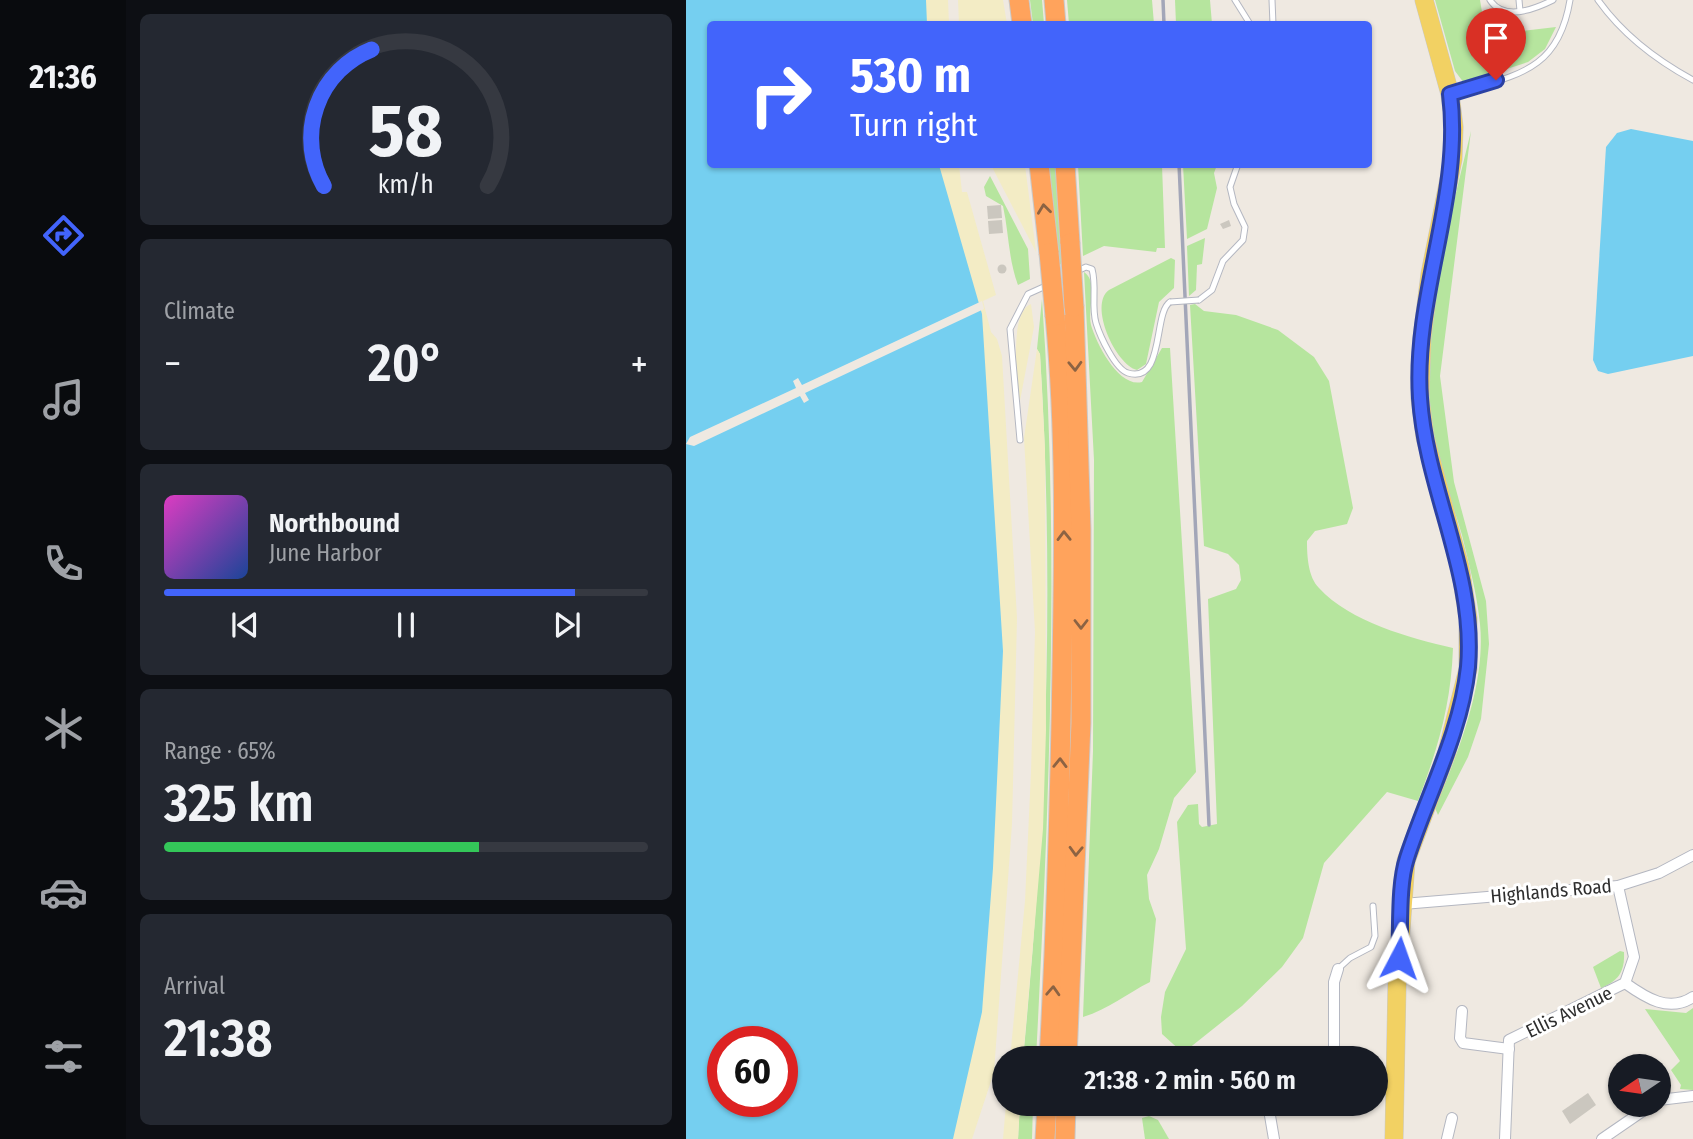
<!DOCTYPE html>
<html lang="en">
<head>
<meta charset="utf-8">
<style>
	:root { --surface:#171b24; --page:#242831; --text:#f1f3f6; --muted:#9ea1a6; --line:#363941; --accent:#4264fb }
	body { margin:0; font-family:"Fira Sans Condensed",sans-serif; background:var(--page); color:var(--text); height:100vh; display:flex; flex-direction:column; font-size:26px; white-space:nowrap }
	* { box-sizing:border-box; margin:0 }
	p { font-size:23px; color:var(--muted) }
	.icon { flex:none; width:38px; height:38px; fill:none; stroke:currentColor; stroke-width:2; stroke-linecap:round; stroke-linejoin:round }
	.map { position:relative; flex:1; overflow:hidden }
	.details { display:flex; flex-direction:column; gap:14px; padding:14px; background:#0d0f14; width:560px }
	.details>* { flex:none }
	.top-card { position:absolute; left:21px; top:21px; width:665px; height:147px; border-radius:7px; box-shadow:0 2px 5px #0004; background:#4264fb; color:#fff; overflow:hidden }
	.needle { width:46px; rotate:257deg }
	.controls { position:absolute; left:922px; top:1054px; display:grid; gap:14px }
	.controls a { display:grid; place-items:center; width:63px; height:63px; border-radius:50%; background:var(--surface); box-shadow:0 2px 5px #0004; font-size:35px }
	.speed { position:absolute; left:21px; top:1026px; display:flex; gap:14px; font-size:35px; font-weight:700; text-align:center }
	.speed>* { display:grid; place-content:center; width:91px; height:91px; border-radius:50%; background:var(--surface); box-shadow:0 2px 5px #0004; line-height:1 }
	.speed .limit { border:10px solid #d22; background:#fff; color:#111 }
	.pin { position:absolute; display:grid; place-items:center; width:60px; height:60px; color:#fff; margin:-72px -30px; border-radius:50% 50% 50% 0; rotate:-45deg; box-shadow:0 0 7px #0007 }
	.pin .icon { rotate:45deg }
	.me { position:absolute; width:77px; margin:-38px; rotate:4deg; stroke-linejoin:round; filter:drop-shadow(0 0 5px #0008) }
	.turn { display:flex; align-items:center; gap:24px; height:147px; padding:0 28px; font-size:32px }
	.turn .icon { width:91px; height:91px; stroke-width:2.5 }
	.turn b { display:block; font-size:49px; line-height:60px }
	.big { font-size:52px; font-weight:600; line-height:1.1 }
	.details .widget { flex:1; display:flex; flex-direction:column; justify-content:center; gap:10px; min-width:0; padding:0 24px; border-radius:10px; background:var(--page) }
	.details .dial { align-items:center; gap:0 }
	.dial svg { height:182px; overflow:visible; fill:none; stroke:var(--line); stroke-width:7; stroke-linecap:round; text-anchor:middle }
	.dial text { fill:var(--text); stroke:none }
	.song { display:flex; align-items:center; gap:21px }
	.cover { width:84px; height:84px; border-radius:10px; background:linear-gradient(135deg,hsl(310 70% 55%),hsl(220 70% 35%)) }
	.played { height:7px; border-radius:4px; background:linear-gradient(90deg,var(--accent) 85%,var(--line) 85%) }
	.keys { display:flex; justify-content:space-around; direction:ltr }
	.heat { display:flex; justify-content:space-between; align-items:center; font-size:38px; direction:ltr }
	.charge { height:10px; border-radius:5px; background:linear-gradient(90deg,#34c759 65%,var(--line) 0) }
	.trip { position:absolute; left:306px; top:1046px; width:396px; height:70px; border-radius:35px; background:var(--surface); box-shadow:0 2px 5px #0004; font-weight:600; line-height:70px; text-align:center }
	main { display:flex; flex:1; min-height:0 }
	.tab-bar { display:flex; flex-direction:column; width:126px; justify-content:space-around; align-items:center; background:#090b0e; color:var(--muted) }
	.tab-bar .icon { width:49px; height:49px }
	.tab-bar .selected { color:var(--accent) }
	.tab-bar b { font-size:32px; color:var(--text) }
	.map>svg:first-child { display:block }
	.green { fill:#b6e59e }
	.sand { fill:#f3ecc5 }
	.water { fill:#75cff0; fill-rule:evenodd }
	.pier { fill:#efe9e1 }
	.building { fill:#cbc7bf }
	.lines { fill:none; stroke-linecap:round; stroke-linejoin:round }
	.lane-casing { stroke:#b4b7c1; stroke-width:7 }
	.street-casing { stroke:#b4b7c1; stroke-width:12 }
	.primary-casing { stroke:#c9c9c9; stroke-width:19 }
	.highway-casing { stroke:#c9c9c9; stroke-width:21 }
	.lane { stroke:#fff; stroke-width:5 }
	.street { stroke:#fff; stroke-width:10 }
	.primary { stroke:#f2d163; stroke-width:18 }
	.highway { stroke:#ffa35c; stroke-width:19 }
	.rail { stroke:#a3a6b8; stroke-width:3.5 }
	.lane-bridge-casing { stroke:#b4b7c1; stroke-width:7; stroke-linecap:butt }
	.highway-bridge-casing { stroke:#c9c9c9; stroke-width:21; stroke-linecap:butt }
	.lane-bridge { stroke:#fff; stroke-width:5 }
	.highway-bridge { stroke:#ffa35c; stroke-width:19 }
	.oneway { stroke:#8c6343 }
	.route-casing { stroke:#2b41a3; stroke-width:18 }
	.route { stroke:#4264fb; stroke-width:12 }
	.labels { text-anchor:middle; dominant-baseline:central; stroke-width:6; stroke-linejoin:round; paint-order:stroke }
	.street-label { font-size:19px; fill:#2e2e2e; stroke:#fff }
</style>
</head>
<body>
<main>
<nav class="tab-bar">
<b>21:36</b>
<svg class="icon selected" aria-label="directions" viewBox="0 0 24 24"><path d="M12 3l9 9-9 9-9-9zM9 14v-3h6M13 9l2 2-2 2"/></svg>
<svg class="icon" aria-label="music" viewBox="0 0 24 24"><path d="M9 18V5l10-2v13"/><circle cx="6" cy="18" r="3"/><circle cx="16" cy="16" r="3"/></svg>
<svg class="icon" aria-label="phone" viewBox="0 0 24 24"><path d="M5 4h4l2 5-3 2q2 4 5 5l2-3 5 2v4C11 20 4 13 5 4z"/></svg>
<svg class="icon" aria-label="climate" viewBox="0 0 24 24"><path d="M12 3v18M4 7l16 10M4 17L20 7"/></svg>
<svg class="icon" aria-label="car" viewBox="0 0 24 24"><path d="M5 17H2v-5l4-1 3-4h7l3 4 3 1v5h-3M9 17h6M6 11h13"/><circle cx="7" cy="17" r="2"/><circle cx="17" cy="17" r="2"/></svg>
<svg class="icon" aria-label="filters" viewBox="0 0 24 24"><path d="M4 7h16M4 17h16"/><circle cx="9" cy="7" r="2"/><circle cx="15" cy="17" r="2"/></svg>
</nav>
<section class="details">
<div class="widget dial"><svg viewBox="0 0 100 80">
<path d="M14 69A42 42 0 1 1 86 69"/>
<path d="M14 69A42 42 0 0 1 35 9" stroke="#4264fb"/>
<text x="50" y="56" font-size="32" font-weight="700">58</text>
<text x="50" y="72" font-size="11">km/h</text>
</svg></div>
<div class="widget"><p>Climate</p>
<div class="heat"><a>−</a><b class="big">20°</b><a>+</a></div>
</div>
<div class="widget">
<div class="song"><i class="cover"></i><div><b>Northbound</b><p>June Harbor</p></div></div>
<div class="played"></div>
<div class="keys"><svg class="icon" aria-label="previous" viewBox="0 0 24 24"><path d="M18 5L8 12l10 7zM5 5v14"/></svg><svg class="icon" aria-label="pause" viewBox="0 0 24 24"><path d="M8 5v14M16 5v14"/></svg><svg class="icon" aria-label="next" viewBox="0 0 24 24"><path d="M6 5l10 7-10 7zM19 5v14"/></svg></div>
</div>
<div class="widget"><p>Range · 65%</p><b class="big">325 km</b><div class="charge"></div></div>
<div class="widget"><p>Arrival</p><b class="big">21:38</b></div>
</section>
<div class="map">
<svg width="1007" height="1139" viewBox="0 0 1007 1139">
	<rect width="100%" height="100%" fill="#efe9e1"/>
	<!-- green -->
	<g class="green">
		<polygon points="344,0 356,0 358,24 347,24"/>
		<polygon points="381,0 466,0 468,24 383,24"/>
		<polygon points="489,0 524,0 526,24 490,24"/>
		<polygon points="749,0 794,0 796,12 835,31 870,27 859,49 842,62 778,83 769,71"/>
		<path d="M785,131L754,376L768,482L800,601L803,644L795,719L782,757L752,815L749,808C772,753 800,684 794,624C791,594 783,564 776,535C766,499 747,462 744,423C735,325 762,226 785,131Z"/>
		<polygon points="362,165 370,165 377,263 373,265"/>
		<polygon points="392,165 476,165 479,248 471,248 470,252 418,246 397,256"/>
		<polygon points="497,165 531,165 528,173 531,188 521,229 501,239"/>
		<path d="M304,176L342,249L344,279L332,285C322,258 323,233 317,206L300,196L298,187Z"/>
		<polygon points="519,238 516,264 511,265 510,290 503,296 501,246"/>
		<path d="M485,258L489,260L488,288L473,302L460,364L451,370C430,365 402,305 423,290Z"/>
		<path d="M398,272C413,282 401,309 405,325C411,345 433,388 456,382L476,348H484L510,772L488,798L473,849L461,875L463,899L470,919L464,982C440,994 423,1009 397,1017L407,751L408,460Z"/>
		<path d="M356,299C374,552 363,806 350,1059H337C360,825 369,589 354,354L351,349Z"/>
		<path d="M509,304L518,311L550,315L592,330L628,357L643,381L667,508L661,524L629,531L621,541C621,556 622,577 633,588C664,622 724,638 767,648C765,705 752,748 732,801L701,792L638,863L617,938L596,967L556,1006L497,1053L476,1034L475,1017L479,992L500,949L491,822L502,805L512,804L513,824L516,827L531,824L522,599L550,589L555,580L553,565L542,554L518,546L504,305Z"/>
		<path d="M934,951L938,952C939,972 932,981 915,988L907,967Z"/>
		<polygon points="1007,1008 1007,1090 994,1089 995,1085 985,1070 994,1061 959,1009 1000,1013"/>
		<polygon points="334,1104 347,1104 346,1139 332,1139"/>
		<polygon points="463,1116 472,1120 483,1139 459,1139 456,1118"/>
	</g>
	<!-- sand -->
	<g class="sand">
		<polygon points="206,0 262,0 263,24 207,24"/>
		<polygon points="272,0 317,0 321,24 273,24"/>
		<polygon points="208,165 273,165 276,192 281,192 310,295 297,301 305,332 311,339 316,356 331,618 326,824 308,1072 286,1139 206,1139"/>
		<polygon points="305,165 339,165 350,252"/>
		<path d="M345,304L348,327L333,406C332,384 322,313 345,304Z"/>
		<polygon points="351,349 354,354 359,449 360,730 357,829 337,1059 324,1059 339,901 345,772 349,632 338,438"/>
		<polygon points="320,1104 334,1104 332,1139 317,1139"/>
	</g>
	<!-- water -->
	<g class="water">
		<path d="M0,0H240L241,24H24V164L253,165L296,314L317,651L307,868L296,1012L267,1139H0ZM37,1041H96V1101H37Z"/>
		<polygon points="945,129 1007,141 1007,356 922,374 912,371 907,360 920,147 931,133"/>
	</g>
	<!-- pier -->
	<polygon class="pier" points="296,301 298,309 119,393 123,400 118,403 114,396 8,446 0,444 4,437 110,388 107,381 112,378 116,385"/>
	<!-- building -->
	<g class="building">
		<polygon points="315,205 316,218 302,219 301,206"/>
		<polygon points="316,220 317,233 303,234 302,221"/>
		<polygon points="543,220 545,226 537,229 534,224"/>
		<circle cx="316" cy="269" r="4.5"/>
		<polygon points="902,1093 910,1105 884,1124 876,1111"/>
	</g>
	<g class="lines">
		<defs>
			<g id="lane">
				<polyline points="549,0 564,24"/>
				<polyline points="586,0 587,24"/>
				<path d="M804,0C818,22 849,9 867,0"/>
				<polyline points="833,0 834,11"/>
				<path d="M912,0C937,35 970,60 1007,80"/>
				<path d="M767,94C829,75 872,73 884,0"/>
				<path d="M389,272L400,267L406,269C411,287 405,306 410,323C414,336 429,369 442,373C479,384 467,313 484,302"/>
				<polyline points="513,300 526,290 537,261 557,240 559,227 548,204 544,187 552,164"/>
				<polyline points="334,440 324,329 342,294 362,285"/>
				<polyline points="652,969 664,958 685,947 689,936 687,906"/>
			</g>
			<g id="street">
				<polyline points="717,904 932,886 973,873 1007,855"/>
				<path d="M939,983C960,998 983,1013 1007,997"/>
				<polyline points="776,1011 774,1038 777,1043 823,1049"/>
				<polyline points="648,1059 648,982 652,969"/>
				<polyline points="973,1100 1007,1096"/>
				<polyline points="582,1104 588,1139"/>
				<polyline points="761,1139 766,1118"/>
				<polyline points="819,1139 823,1040 939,983 948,957 932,886"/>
				<polyline points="916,1139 967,1104"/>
			</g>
			<polyline id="primary" points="708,1139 711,985 720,861 761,752 782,669 782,618 774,567 739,437 734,398 736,338 744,274 767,159 768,127 764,94 738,0"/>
			<g id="highway">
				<polyline points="333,0 336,24"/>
				<polyline points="368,0 370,24"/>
				<polyline points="353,164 363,253"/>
				<polyline points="379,164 384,243"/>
				<path d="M363,1059C370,928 374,797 376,666C378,549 380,432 369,316"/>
				<polyline points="381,1059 395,723 395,529 388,307"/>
				<polyline points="359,1139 361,1104"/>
				<polyline points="379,1139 380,1104"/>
			</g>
		</defs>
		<!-- lane casing -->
		<use href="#lane" class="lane-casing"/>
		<!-- street casing -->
		<use href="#street" class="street-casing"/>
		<!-- primary casing -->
		<use href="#primary" class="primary-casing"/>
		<!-- highway casing -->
		<use href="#highway" class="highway-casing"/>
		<!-- lane -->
		<use href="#lane" class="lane"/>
		<!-- street -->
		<use href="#street" class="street"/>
		<!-- primary -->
		<use href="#primary" class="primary"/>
		<!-- highway -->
		<use href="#highway" class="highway"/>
		<!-- rail -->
		<g class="rail">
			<polyline points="477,0 478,24"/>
			<polyline points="493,164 523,825"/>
		</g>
		<defs>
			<polyline id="lane-bridge" points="484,302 513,300"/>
			<g id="highway-bridge">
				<polyline points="384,243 388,307"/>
				<polyline points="363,253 369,316"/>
			</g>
		</defs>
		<!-- lane-bridge casing -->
		<use href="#lane-bridge" class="lane-bridge-casing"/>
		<!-- highway-bridge casing -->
		<use href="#highway-bridge" class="highway-bridge-casing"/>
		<!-- lane-bridge -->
		<use href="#lane-bridge" class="lane-bridge"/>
		<!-- highway-bridge -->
		<use href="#highway-bridge" class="highway-bridge"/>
	</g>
	<!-- one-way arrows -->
	<defs><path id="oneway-chevron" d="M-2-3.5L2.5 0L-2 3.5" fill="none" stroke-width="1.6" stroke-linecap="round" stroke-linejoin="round" transform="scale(1.75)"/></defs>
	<g class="oneway">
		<use href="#oneway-chevron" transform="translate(358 209) rotate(-97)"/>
		<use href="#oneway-chevron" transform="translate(389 366) rotate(88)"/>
		<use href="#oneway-chevron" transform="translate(378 536) rotate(-91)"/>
		<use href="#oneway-chevron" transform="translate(395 624) rotate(90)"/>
		<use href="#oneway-chevron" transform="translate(374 763) rotate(-89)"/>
		<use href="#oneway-chevron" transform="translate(390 851) rotate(92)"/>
		<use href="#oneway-chevron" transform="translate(367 991) rotate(-87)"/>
	</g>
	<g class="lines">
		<defs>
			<path id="route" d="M713,958C715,929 712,885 721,858C741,796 775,733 782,667C790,573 740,490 734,398C727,295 777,196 764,94L810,80"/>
		</defs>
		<!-- route casing -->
		<use href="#route" class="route-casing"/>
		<!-- route -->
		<use href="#route" class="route"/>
	</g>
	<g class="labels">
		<!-- street labels -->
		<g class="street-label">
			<text transform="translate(865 891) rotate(-5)">Highlands Road</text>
			<text transform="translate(883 1012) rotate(-26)">Ellis Avenue</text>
		</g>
	</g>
</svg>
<div class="controls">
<a><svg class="needle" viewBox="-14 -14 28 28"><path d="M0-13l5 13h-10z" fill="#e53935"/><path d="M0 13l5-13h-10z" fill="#9ea1a6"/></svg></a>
</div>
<div class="speed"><div class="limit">60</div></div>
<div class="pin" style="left:810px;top:80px;background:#d93025"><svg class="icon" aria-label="arrive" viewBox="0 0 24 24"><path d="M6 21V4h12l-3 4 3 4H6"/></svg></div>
<svg class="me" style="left:713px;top:958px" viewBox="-20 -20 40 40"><path d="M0-17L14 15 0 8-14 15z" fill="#4264fb" stroke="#fff" stroke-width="4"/></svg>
<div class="trip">21:38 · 2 min · 560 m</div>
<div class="top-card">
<div class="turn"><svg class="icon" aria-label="right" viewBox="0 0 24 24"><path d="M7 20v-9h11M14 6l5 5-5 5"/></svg><div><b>530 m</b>Turn right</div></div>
</div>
</div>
</main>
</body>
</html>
